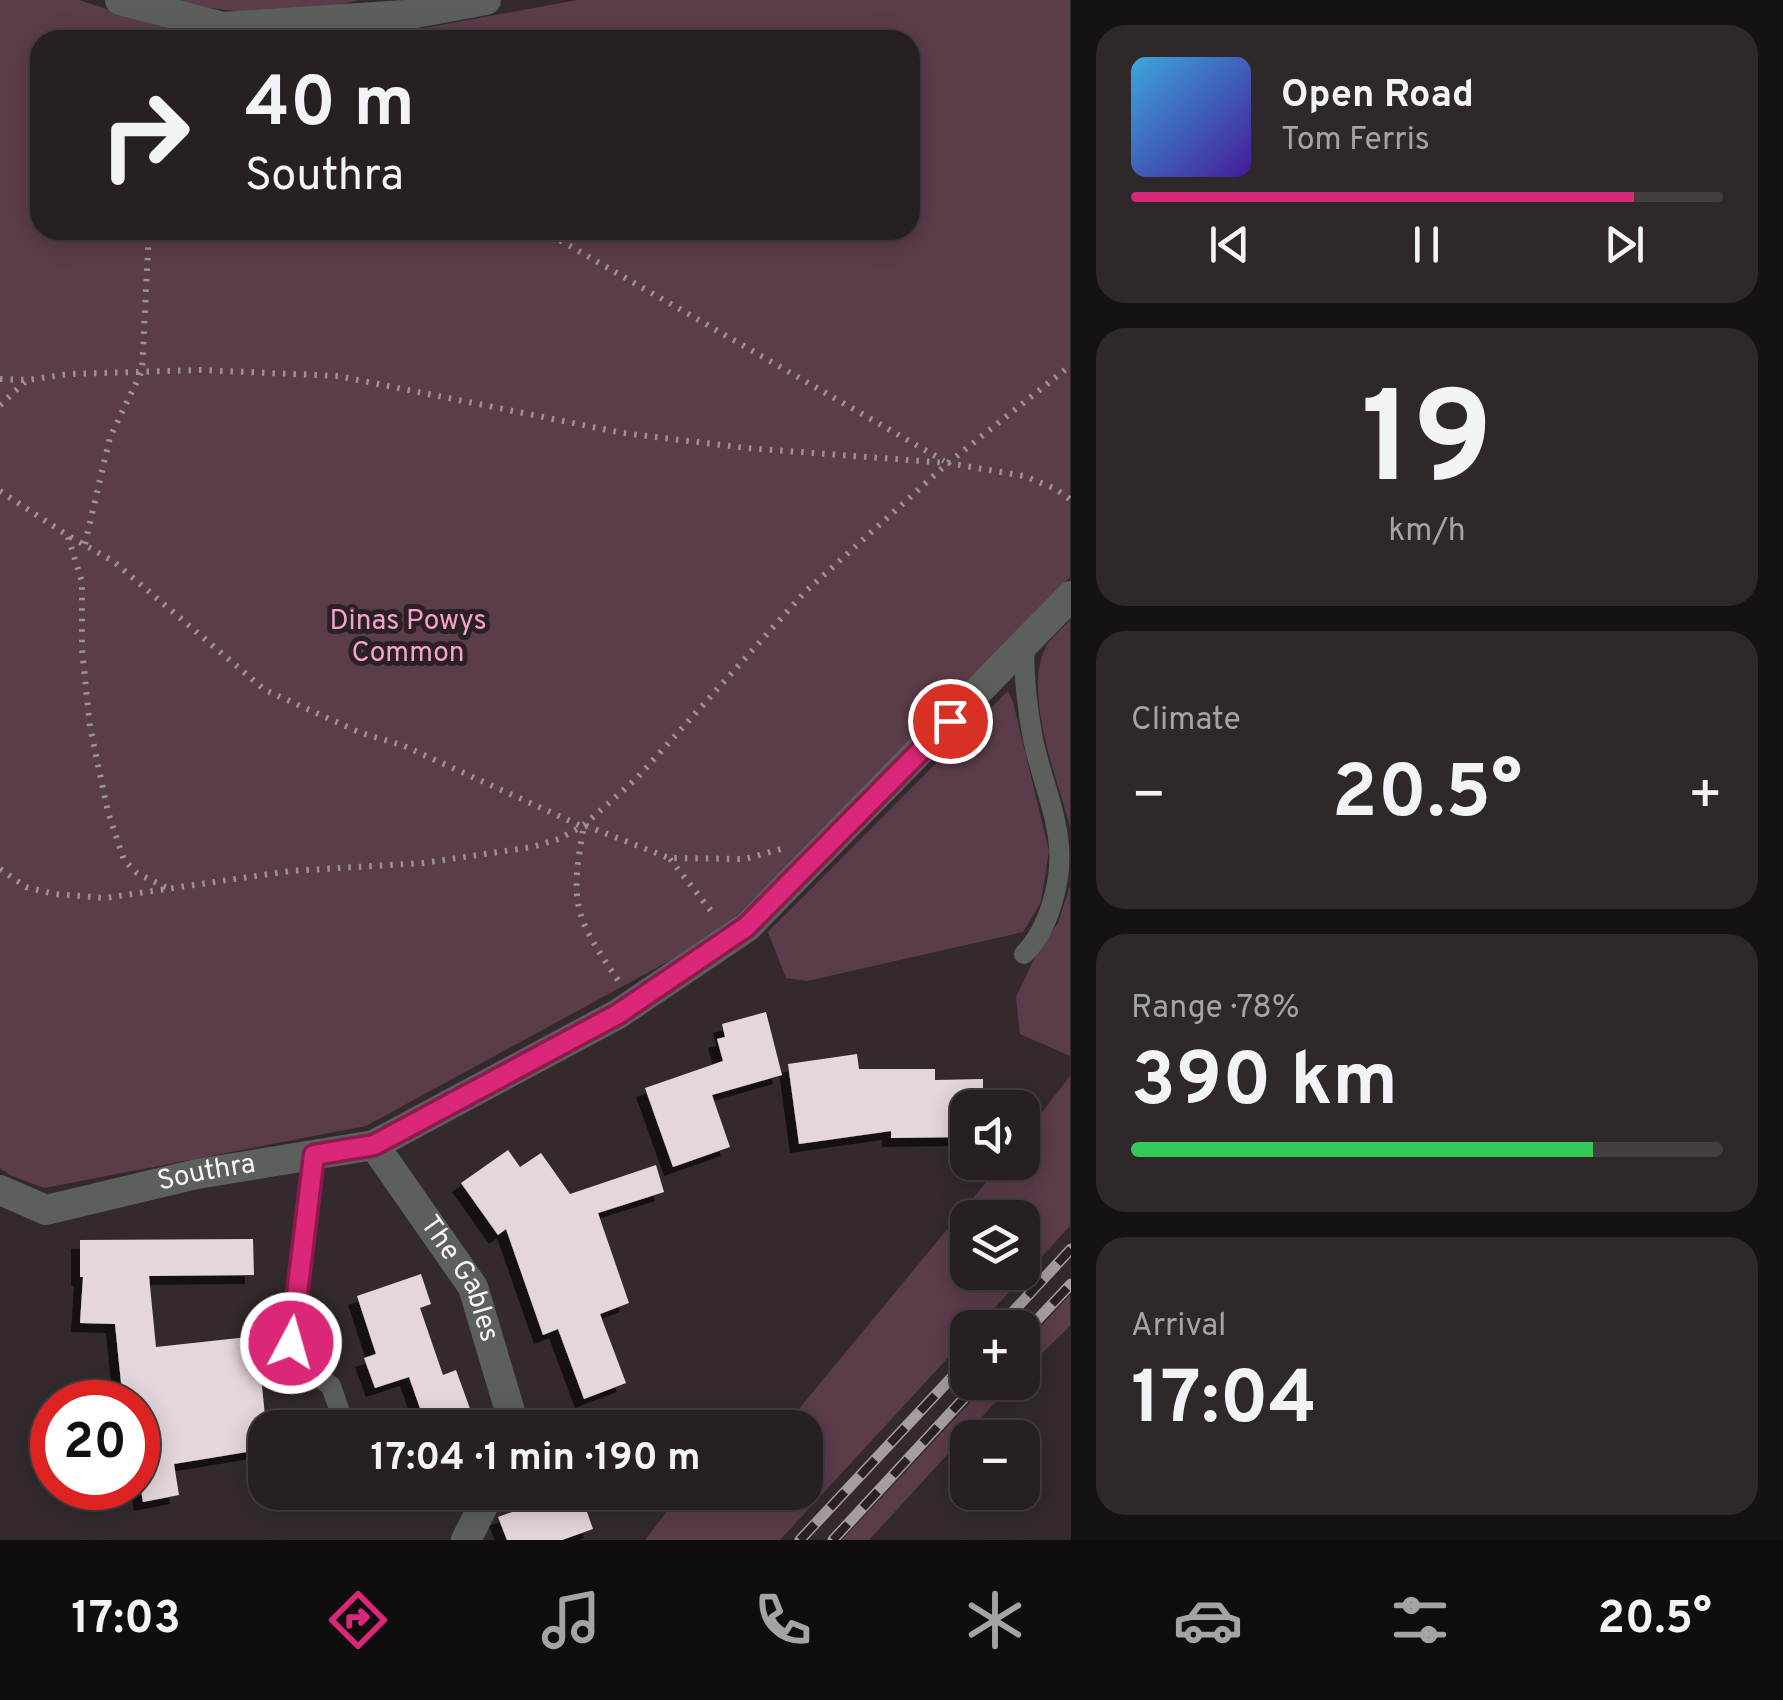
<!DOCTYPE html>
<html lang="en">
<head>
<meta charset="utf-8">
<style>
	:root { --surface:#272022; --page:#2f282a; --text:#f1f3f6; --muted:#a4a3a5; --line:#433e40; --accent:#db2777 }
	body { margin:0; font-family:Overpass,sans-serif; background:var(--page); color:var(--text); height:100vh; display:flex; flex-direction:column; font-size:38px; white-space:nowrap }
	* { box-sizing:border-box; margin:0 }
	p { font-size:32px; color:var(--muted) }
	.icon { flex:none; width:55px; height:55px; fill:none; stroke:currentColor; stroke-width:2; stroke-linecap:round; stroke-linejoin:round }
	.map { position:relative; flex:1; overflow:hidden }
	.drawer { display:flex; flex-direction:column; gap:25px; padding:25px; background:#151213; width:712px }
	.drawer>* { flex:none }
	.hud { position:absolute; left:30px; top:30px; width:890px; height:210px; border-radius:30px; box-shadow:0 5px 25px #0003,0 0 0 2px var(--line); background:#272022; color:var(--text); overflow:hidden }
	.buttons { position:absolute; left:950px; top:1090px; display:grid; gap:20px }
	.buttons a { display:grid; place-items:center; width:90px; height:90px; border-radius:20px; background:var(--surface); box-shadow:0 5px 25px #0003,0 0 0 2px var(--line); font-size:50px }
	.speed { position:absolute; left:30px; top:1380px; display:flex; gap:20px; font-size:50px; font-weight:700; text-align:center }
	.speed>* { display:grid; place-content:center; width:130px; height:130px; border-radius:50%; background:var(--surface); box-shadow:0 5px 25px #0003,0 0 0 2px var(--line); line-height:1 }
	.speed .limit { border:15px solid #d22; background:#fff; color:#111 }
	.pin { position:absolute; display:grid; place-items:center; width:85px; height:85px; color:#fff; margin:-42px; border:5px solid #fff; border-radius:50%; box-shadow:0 2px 10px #0007 }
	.me { position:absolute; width:110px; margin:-55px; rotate:6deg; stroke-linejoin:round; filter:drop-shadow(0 0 8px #0008) }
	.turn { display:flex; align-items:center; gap:35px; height:210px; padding:0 50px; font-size:45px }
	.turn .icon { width:130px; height:130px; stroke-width:2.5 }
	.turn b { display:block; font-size:70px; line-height:85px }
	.big { font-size:75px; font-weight:700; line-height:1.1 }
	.drawer .card { flex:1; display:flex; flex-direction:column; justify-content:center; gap:15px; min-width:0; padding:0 35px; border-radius:30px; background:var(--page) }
	.drawer .dial { align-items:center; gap:0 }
	.dial b { font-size:130px; line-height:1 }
	.song { display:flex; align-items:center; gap:30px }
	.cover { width:120px; height:120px; border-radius:15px; background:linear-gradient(135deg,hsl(200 70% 55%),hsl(260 70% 35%)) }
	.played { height:10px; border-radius:5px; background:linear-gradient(90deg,var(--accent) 85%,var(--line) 85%) }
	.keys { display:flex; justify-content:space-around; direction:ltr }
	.heat { display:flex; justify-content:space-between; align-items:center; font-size:55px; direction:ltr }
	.charge { height:15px; border-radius:8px; background:linear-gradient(90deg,#34c759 78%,var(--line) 0) }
	.trip { position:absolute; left:248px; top:1410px; width:575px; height:100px; border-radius:30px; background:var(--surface); box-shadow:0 5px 25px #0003,0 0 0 2px var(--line); font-weight:700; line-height:100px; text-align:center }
	.tabs { display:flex; height:160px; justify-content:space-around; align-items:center; background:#100d0e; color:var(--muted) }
	.tabs .icon { width:70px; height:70px }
	.tabs .current { color:var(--accent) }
	.tabs b { font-size:45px; color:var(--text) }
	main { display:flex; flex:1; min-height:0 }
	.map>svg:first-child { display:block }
	.green { fill:#5b3c4b; fill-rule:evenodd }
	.building { fill:#e4d6dc; filter:url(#shadow) }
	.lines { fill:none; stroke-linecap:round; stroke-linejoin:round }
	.path { stroke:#9a9295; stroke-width:6; stroke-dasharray:2.5 8; stroke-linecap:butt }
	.lane { stroke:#5c605c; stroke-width:20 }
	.street { stroke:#5c605c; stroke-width:30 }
	.rail-casing { stroke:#a59da1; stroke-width:11 }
	.rail { stroke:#2a2025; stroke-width:8; stroke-dasharray:22; stroke-linecap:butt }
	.route-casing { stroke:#8e194d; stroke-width:25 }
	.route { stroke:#db2777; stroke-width:18 }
	.labels { text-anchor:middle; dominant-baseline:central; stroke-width:10; stroke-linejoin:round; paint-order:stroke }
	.park-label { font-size:28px; fill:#f5a2cc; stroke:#2a2025 }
	.street-label { font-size:28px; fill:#faf3f6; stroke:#2a2025 }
</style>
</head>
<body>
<main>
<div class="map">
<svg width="1071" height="1540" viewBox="0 0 1071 1540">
	<defs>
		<filter id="shadow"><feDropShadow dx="-9" dy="9" stdDeviation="0" flood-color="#0009"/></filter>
	</defs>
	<rect width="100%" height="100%" fill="#342a2e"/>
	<!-- green -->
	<g class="green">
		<polygon points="0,0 79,0 203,40 40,40 40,230 910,230 910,40 290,40 408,31 577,0 1070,0 1070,577 903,755 715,936 366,1126 44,1188 10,1175 0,1168"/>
		<path d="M173,0H358C298,17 233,16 173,0Z"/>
		<path d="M1070,620V827C1058,780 1023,695 1045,649C1050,638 1062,629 1070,620Z"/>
		<polygon points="1008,691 1013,702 1049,851 1041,902 1023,932 807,981 786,978 768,932"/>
		<polygon points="1070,886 1070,1056 1020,1034 1016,997 1038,951 1058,923"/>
		<path d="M1070,1076V1226L977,1327L968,1328L967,1337L780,1540H645L681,1493L805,1492V1428L784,1427L1002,1163L1022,1162L1023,1137ZM968,1218H1022V1272H968Z"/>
		<polygon points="1070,1295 1070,1326 1023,1372 1023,1346"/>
		<polygon points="988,1383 1013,1383 869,1540 842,1540"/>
	</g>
	<!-- building -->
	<g class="building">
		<polygon points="766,1012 782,1075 712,1095 730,1147 673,1167 645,1088 723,1061 717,1039 725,1037 722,1024"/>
		<polygon points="857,1054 859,1069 935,1069 935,1080 983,1079 983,1108 968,1108 968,1137 891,1138 891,1131 799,1144 788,1064"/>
		<polygon points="508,1150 520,1167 541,1153 570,1194 656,1165 664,1192 598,1213 629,1303 600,1314 626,1383 584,1399 558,1329 543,1335 506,1229 498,1235 461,1183"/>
		<polygon points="253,1239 254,1275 149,1276 156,1347 257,1336 265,1416 265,1449 174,1464 179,1495 143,1502 138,1472 138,1402 123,1402 115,1324 80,1323 83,1277 80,1277 80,1240"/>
		<polygon points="421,1274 431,1304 420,1308 443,1375 456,1370 477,1428 427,1428 409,1377 375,1388 364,1358 376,1354 357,1296"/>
		<polygon points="567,1492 580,1492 593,1529 562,1540 507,1540 498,1517"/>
	</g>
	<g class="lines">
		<!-- path -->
		<g class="path">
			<polyline points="542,230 944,461"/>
			<polyline points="0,379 27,380 69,374 201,370 338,376 623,433 746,448 948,463 1024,476 1056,489 1071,500"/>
			<polyline points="0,405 26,381"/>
			<polyline points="0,491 67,535 113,561 265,690 361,733 402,745 581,826"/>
			<polyline points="68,537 82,582 82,649 90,727 108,812 124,860 137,873 167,888"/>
			<polyline points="85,544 110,437 142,371 149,230"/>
			<polyline points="670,859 715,916"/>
			<polyline points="0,869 26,887 54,894 105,898 290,871 423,863 532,847 559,839 584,825 637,778 805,592 948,463 1071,365"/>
			<path d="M618,980C573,915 570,903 584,825L669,858L745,859L781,849"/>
		</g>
		<!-- lane -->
		<g class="lane">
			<path d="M1024,646C1024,678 1027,708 1033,739C1040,774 1056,810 1059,846C1062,881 1049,929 1024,954"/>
			<polyline points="314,1155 291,1343 295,1359 331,1386 339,1409"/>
		</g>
		<!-- street -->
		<g class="street">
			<polyline points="120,0 223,27 405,15 486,0"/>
			<path id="s1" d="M374,1145L473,1287L515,1428"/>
			<path id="s2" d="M0,1190L46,1210L197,1174L374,1145L618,1014L747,927L1071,596"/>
			<polyline points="466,1540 490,1492"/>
		</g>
		<defs>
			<g id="rail">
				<polyline points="998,1328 1071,1249"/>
				<polyline points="1022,1336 1071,1284"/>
				<polyline points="800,1540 968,1360"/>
				<polyline points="833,1540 979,1382"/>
			</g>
		</defs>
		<!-- rail casing -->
		<use href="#rail" class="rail-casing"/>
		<!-- rail -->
		<use href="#rail" class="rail"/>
	</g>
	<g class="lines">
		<defs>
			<polyline id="route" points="291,1343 314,1155 374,1145 618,1014 746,927 950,721"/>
		</defs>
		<!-- route casing -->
		<use href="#route" class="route-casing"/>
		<!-- route -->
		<use href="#route" class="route"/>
	</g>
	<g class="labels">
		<!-- park labels -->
		<g class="park-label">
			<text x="408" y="622">Dinas Powys<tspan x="408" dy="32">Common</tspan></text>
		</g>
		<!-- street labels -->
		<g class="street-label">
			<text stroke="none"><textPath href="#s2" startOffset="215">Southra</textPath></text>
			<text stroke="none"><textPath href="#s1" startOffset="160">The Gables</textPath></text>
		</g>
	</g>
</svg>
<div class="buttons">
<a><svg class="icon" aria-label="sound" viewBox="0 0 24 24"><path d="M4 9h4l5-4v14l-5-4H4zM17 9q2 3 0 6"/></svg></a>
<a><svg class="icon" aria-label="layers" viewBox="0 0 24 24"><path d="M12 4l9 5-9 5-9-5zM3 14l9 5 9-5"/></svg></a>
<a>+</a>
<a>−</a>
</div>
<div class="speed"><div class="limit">20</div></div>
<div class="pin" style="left:950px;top:721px;background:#d93025"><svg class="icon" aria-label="arrive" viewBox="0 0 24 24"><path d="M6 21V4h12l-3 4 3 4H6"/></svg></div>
<svg class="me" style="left:291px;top:1343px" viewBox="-20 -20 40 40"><circle r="17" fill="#db2777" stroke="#fff" stroke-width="3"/><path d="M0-11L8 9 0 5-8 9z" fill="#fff"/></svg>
<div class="trip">17:04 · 1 min · 190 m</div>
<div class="hud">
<div class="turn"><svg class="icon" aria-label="right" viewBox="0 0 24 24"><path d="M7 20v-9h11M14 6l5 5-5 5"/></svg><div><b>40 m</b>Southra</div></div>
</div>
</div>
<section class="drawer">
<div class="card">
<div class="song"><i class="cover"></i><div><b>Open Road</b><p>Tom Ferris</p></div></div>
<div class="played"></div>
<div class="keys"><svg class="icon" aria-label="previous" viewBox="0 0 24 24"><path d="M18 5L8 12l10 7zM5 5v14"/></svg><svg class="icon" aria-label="pause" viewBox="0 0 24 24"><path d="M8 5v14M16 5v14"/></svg><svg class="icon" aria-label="next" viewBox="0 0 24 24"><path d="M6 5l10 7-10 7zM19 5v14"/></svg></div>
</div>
<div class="card dial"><b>19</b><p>km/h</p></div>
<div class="card"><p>Climate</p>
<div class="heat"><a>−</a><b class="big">20.5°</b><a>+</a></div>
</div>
<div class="card"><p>Range · 78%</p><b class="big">390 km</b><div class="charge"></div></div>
<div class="card"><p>Arrival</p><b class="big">17:04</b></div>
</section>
</main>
<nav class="tabs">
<b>17:03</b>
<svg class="icon current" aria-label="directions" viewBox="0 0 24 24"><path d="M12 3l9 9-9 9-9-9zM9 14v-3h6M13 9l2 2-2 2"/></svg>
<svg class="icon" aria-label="music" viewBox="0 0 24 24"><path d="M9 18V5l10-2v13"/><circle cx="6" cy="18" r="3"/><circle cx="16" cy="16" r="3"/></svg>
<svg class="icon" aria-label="phone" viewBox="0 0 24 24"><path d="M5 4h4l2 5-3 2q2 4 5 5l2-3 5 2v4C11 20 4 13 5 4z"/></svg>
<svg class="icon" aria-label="climate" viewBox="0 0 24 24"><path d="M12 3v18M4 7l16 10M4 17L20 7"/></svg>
<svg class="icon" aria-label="car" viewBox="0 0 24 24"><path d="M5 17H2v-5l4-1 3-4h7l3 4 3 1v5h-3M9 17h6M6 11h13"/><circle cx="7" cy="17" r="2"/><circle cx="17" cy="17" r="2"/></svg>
<svg class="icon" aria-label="filters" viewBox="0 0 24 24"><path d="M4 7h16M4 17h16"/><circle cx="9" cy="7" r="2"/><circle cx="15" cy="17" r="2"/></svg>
<b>20.5°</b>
</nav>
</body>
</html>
